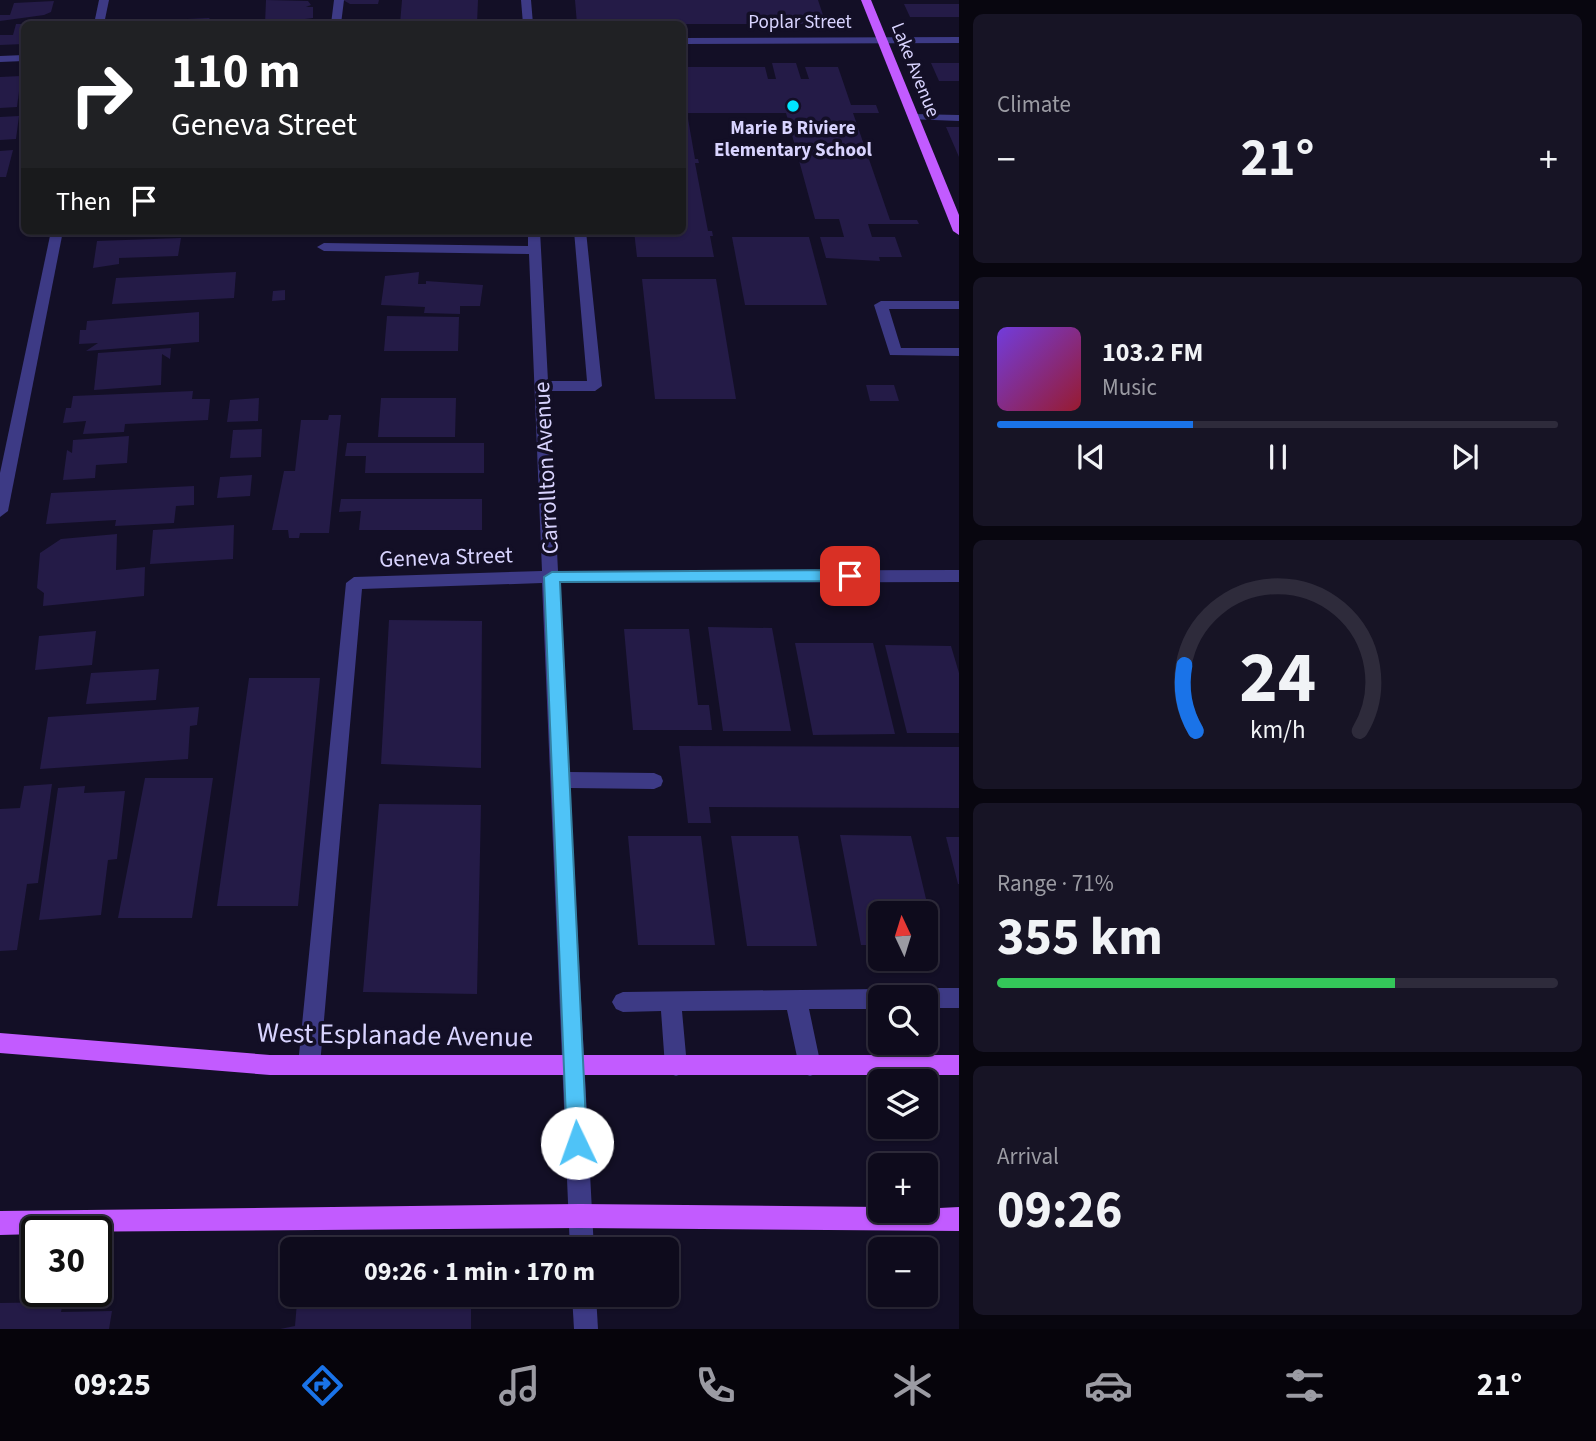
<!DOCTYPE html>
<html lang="en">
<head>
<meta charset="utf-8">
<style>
	:root { --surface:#0e0b1c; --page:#171425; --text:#f1f3f6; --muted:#9b9ba3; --line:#2e2b3b; --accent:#1a73e8 }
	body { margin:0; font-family:"Source Sans 3",sans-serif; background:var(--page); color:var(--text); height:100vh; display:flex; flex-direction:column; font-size:26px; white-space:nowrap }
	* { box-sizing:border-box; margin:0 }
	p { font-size:23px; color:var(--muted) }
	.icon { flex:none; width:38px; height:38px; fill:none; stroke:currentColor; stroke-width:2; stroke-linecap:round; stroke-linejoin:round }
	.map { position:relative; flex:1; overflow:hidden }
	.drawer { display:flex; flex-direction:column; gap:14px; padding:14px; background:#08060f; width:637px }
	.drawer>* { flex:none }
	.top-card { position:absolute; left:21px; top:21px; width:665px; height:214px; border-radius:10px; box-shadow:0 2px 5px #0004,0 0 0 2px var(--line); background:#202124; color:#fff; overflow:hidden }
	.needle { width:46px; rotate:356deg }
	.fabs { position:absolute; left:868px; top:901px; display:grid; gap:14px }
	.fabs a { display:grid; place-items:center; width:70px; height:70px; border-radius:10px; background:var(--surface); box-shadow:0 2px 5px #0004,0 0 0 2px var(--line); font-size:35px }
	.speed { position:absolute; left:21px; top:1216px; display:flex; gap:14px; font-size:35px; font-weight:700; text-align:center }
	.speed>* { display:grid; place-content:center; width:91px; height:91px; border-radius:50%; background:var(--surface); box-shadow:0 2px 5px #0004,0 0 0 2px var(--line); line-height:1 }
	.speed .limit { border:4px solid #111; border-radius:10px; background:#fff; color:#111 }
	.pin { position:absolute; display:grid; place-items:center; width:60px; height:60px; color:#fff; margin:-30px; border-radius:14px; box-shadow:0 4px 10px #0006 }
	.me { position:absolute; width:77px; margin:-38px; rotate:357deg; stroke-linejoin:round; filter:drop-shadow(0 0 5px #0008) }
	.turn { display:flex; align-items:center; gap:24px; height:147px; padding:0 35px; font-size:32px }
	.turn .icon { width:91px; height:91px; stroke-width:2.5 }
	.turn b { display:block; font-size:49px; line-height:60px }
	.then { display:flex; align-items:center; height:66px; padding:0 35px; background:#0003; gap:14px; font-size:26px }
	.big { font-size:52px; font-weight:700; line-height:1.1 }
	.drawer .card { flex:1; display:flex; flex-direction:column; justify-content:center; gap:10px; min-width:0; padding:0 24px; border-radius:10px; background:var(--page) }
	.drawer .dial { align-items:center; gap:0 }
	.dial svg { height:182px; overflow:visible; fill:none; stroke:var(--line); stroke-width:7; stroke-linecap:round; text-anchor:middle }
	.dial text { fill:var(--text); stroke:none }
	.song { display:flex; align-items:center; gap:21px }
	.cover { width:84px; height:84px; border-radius:10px; background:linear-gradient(135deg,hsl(260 70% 55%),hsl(350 70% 35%)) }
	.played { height:7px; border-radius:4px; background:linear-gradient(90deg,var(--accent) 35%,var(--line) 35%) }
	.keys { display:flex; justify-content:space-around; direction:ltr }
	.heat { display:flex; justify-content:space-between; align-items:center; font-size:38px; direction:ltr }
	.charge { height:10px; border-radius:5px; background:linear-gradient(90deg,#34c759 71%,var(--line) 0) }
	.trip { position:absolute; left:280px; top:1237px; width:399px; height:70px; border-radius:10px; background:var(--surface); box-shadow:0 2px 5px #0004,0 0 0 2px var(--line); font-weight:700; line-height:70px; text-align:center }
	.dock { display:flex; height:112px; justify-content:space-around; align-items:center; background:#06040b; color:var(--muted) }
	.dock .icon { width:49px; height:49px }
	.dock .selected { color:var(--accent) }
	.dock b { font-size:32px; color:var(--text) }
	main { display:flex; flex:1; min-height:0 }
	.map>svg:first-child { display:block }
	.building { fill:#241b47 }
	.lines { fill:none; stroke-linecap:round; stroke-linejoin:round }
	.minor { fill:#3d3a85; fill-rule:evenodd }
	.major { fill:#c25bff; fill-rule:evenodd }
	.route { fill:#4fc3f7; stroke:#337fa1; stroke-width:2 }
	.poi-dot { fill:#00e5ff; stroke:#130f26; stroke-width:2.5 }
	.labels { text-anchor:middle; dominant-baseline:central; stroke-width:7; stroke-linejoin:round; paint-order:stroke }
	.far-street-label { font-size:19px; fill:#d9d4ff; stroke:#130f26 }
	.far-poi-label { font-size:19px; font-weight:bold; fill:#d9d4ff; stroke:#130f26 }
	.street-label { font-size:23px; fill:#d9d4ff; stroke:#130f26 }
	.near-street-label { font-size:28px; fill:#d9d4ff; stroke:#130f26 }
</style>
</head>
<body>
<main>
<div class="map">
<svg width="959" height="1329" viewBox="0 0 959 1329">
	<rect width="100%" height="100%" fill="#130f26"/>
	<!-- building -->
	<g class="building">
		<polygon points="266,0 308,1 311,5 306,7 313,7 313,18 265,24"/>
		<polygon points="343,0 379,0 378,4 350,4"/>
		<polygon points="402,0 478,0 477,24 400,24"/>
		<polygon points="575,0 818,0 826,24 577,24"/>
		<polygon points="54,1 51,12 44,15 0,21 0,15 10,15 14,3"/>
		<polygon points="904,4 959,4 959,17 910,17"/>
		<polygon points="209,18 214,24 143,24 144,21"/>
		<polygon points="16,24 24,24 24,44 0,45 0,35 13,35"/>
		<polygon points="772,63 796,63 801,79 809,79 805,67 838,67 851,105 876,105 879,113 853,113 890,220 917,220 919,224 868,224 872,237 895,237 902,257 879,257 880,261 826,258 820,237 844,237 839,219 815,219 786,113 687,113 695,159 698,159 699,163 695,163 708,231 712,231 713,236 710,236 714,257 637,257 634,231 682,231 682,67 765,67 768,79 776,79"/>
		<polygon points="931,63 959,63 959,81 939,81"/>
		<polygon points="21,76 17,107 0,108 0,77"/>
		<polygon points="19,116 16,139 0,140 0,117"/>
		<polygon points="946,127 959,127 959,157"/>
		<polygon points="13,150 6,177 0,177 0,151"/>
		<polygon points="732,237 809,237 827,305 745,305"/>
		<polygon points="181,238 178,256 119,258 119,264 93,268 97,241"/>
		<polygon points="236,272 234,298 112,304 116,278"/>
		<polygon points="419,272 418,284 426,284 426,281 483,285 480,306 460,306 460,314 424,313 425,307 381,305 385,276"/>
		<polygon points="642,279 716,279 736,399 655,399"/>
		<polygon points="285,290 285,300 272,301 273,291"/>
		<polygon points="199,312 199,342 86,351 98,343 79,344 80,330 86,330 87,321"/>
		<polygon points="387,316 459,317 458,351 384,351"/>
		<polygon points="171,348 170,359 162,354 161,385 94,390 98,353"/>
		<polygon points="866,385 894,385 899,401 870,401"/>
		<polygon points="193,391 192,399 210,399 208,420 125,424 124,432 83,434 86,421 63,423 66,408 71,408 73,396"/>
		<polygon points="259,398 258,421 227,422 230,400"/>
		<polygon points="381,398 456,398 455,437 378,437"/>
		<polygon points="329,415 341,415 329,533 300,533 299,538 289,538 288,530 272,530 284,471 295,471 301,420 328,420"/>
		<polygon points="262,429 261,457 230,458 233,430"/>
		<polygon points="129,436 127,463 96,465 95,478 63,480 67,450 72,453 73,440"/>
		<polygon points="347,443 484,443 484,473 365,473 366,456 345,456"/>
		<polygon points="252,475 250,496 217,498 220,477"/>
		<polygon points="194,486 194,505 176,506 174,523 115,526 116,520 46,524 51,493"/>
		<polygon points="341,499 482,499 482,530 359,530 361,511 339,512"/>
		<polygon points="234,525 233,559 150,564 153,530"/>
		<polygon points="117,534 116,570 145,567 144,596 43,606 44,593 37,588 40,553 61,539"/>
		<polygon points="389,620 482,621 481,768 381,764"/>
		<polygon points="708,627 772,628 791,731 723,731"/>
		<polygon points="624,629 689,629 698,705 709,705 712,730 633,730"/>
		<polygon points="96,631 92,665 35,670 39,636"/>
		<polygon points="795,643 873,643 895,734 813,735"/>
		<polygon points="885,645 951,646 959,673 959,733 907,733"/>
		<polygon points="159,669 156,700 86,704 91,673"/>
		<polygon points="249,678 320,678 298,906 217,906"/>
		<polygon points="199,707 197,725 190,726 188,759 40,769 48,717"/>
		<polygon points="679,746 959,747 959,808 709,807 711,823 688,823"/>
		<polygon points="145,778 213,778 192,918 118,918"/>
		<polygon points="52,784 38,883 27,884 17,950 0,951 0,809 20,808 24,786"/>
		<polygon points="85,786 84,793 125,791 117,859 108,860 101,915 39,920 58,788"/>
		<polygon points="379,804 481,805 477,994 363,992"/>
		<polygon points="840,835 911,836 937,945 926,945 926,914 880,914 880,945 861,945"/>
		<polygon points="628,836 701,836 715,945 638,945"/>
		<polygon points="731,836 798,836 817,946 747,946"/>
		<polygon points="946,837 959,837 959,884 958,884"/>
		<polygon points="63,1302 61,1312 112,1311 109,1329 0,1329 0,1303"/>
		<polygon points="297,1302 471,1304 471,1329 280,1329 295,1326"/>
	</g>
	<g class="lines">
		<!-- minor -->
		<g class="minor">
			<polygon points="99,0 109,0 104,24 94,24"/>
			<polygon points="334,0 344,0 341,24 331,24"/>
			<polygon points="521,0 531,0 533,24 523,24"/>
			<polygon points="959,37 959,43 682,44 682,38"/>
			<polygon points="24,55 24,61 0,62 0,56"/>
			<polygon points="913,114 959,115 959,121 909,119 909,115"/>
			<polygon points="51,231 63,231 8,511 0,517 0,473"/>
			<polygon points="528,231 540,231 548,381 587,381 574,231 586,231 602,386 595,391 549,391 558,571 959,570 959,582 559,583 569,772 654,773 661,776 663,781 661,786 654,789 570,788 594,1250 570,1250 542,583 362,589 320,1065 317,1072 309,1075 301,1072 298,1065 346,583 354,577 542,571 529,254 324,251 317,247 324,243 528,246"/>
			<polygon points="881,301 959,301 959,309 889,309 901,348 959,348 959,356 890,355 874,305"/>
			<polygon points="926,988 959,988 959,1008 926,1008 926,998 916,998 919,991"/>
			<polygon points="880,989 887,992 890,998 880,998 880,1009 809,1009 821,1066 818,1073 810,1076 802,1073 799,1066 787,1010 682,1011 687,1066 684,1073 676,1076 668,1073 665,1066 661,1011 623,1012 616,1009 612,1002 616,995 623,992"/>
			<polygon points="927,1036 935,1065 932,1072 924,1075 916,1072 908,1043 926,1043"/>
			<polygon points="572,1295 596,1295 598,1329 574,1329"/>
		</g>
		<!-- major -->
		<g class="major">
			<polygon points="861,0 871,0 959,215 959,235 953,231"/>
			<polygon points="0,1033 270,1055 959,1055 959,1075 270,1075 0,1053"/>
			<polygon points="580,1204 880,1207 880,1211 959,1207 959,1231 580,1228 37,1232 37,1234 0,1235 0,1211"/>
		</g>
	</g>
	<!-- route -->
	<polygon class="route" points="850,570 858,576 850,581 560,582 587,1143 584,1150 577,1153 570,1150 567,1143 544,577 552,572"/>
	<!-- markers -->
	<circle class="poi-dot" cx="793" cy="106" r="7"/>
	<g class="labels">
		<!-- far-street labels -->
		<g class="far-street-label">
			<text x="800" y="22">Poplar Street</text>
			<text transform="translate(915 70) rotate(68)">Lake Avenue</text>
		</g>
		<!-- far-poi labels -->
		<g class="far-poi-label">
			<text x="793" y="128">Marie B Riviere<tspan x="793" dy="22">Elementary School</tspan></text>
		</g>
		<!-- street labels -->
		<g class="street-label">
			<text transform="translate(546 468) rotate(-93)">Carrollton Avenue</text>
			<text transform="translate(446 557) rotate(-2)">Geneva Street</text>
		</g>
		<!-- near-street labels -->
		<g class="near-street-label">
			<text transform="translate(395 1035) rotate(1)">West Esplanade Avenue</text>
		</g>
	</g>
</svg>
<div class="fabs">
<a><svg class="needle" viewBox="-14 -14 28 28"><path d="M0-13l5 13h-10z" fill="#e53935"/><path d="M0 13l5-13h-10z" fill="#9b9ba3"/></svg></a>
<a><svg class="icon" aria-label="search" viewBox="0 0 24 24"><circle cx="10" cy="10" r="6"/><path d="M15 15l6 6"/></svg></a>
<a><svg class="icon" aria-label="layers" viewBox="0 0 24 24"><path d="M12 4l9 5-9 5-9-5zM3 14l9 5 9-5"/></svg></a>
<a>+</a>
<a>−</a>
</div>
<div class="speed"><div class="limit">30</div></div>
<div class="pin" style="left:850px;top:576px;background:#d93025"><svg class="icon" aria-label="arrive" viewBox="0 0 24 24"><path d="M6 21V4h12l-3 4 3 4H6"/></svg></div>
<svg class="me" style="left:577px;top:1143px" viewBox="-20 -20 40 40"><circle r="19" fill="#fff"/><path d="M0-13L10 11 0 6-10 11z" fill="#4fc3f7"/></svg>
<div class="trip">09:26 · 1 min · 170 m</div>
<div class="top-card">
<div class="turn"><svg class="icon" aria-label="right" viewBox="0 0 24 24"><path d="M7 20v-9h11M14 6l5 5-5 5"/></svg><div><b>110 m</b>Geneva Street</div></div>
<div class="then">Then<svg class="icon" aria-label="arrive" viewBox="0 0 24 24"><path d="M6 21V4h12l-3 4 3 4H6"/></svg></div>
</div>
</div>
<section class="drawer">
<div class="card"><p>Climate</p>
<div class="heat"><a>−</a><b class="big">21°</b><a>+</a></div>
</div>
<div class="card">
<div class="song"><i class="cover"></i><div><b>103.2 FM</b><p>Music</p></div></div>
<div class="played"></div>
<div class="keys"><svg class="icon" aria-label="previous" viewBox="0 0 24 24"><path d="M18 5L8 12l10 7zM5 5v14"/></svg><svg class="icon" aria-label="pause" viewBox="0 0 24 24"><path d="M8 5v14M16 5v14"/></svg><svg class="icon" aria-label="next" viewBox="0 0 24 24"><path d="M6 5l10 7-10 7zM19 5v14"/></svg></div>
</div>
<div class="card dial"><svg viewBox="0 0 100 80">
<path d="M14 69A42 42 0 1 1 86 69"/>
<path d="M14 69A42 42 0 0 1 9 40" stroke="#1a73e8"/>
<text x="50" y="56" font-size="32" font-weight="700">24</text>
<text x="50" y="72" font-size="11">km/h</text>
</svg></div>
<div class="card"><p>Range · 71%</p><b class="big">355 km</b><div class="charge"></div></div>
<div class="card"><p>Arrival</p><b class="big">09:26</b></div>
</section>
</main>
<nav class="dock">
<b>09:25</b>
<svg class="icon selected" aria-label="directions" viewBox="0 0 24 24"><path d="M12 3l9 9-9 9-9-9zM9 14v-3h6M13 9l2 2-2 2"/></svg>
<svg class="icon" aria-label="music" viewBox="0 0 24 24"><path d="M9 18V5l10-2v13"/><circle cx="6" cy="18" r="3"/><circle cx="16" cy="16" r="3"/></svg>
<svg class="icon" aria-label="phone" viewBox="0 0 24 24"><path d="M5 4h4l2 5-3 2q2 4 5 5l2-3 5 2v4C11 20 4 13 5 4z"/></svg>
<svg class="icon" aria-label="climate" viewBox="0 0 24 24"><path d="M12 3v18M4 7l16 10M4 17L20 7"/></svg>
<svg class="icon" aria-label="car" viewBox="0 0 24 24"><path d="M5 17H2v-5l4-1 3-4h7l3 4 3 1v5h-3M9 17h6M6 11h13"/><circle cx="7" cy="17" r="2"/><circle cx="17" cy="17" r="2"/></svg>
<svg class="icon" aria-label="filters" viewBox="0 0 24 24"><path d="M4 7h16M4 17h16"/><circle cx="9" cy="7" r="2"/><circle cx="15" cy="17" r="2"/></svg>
<b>21°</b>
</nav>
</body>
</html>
